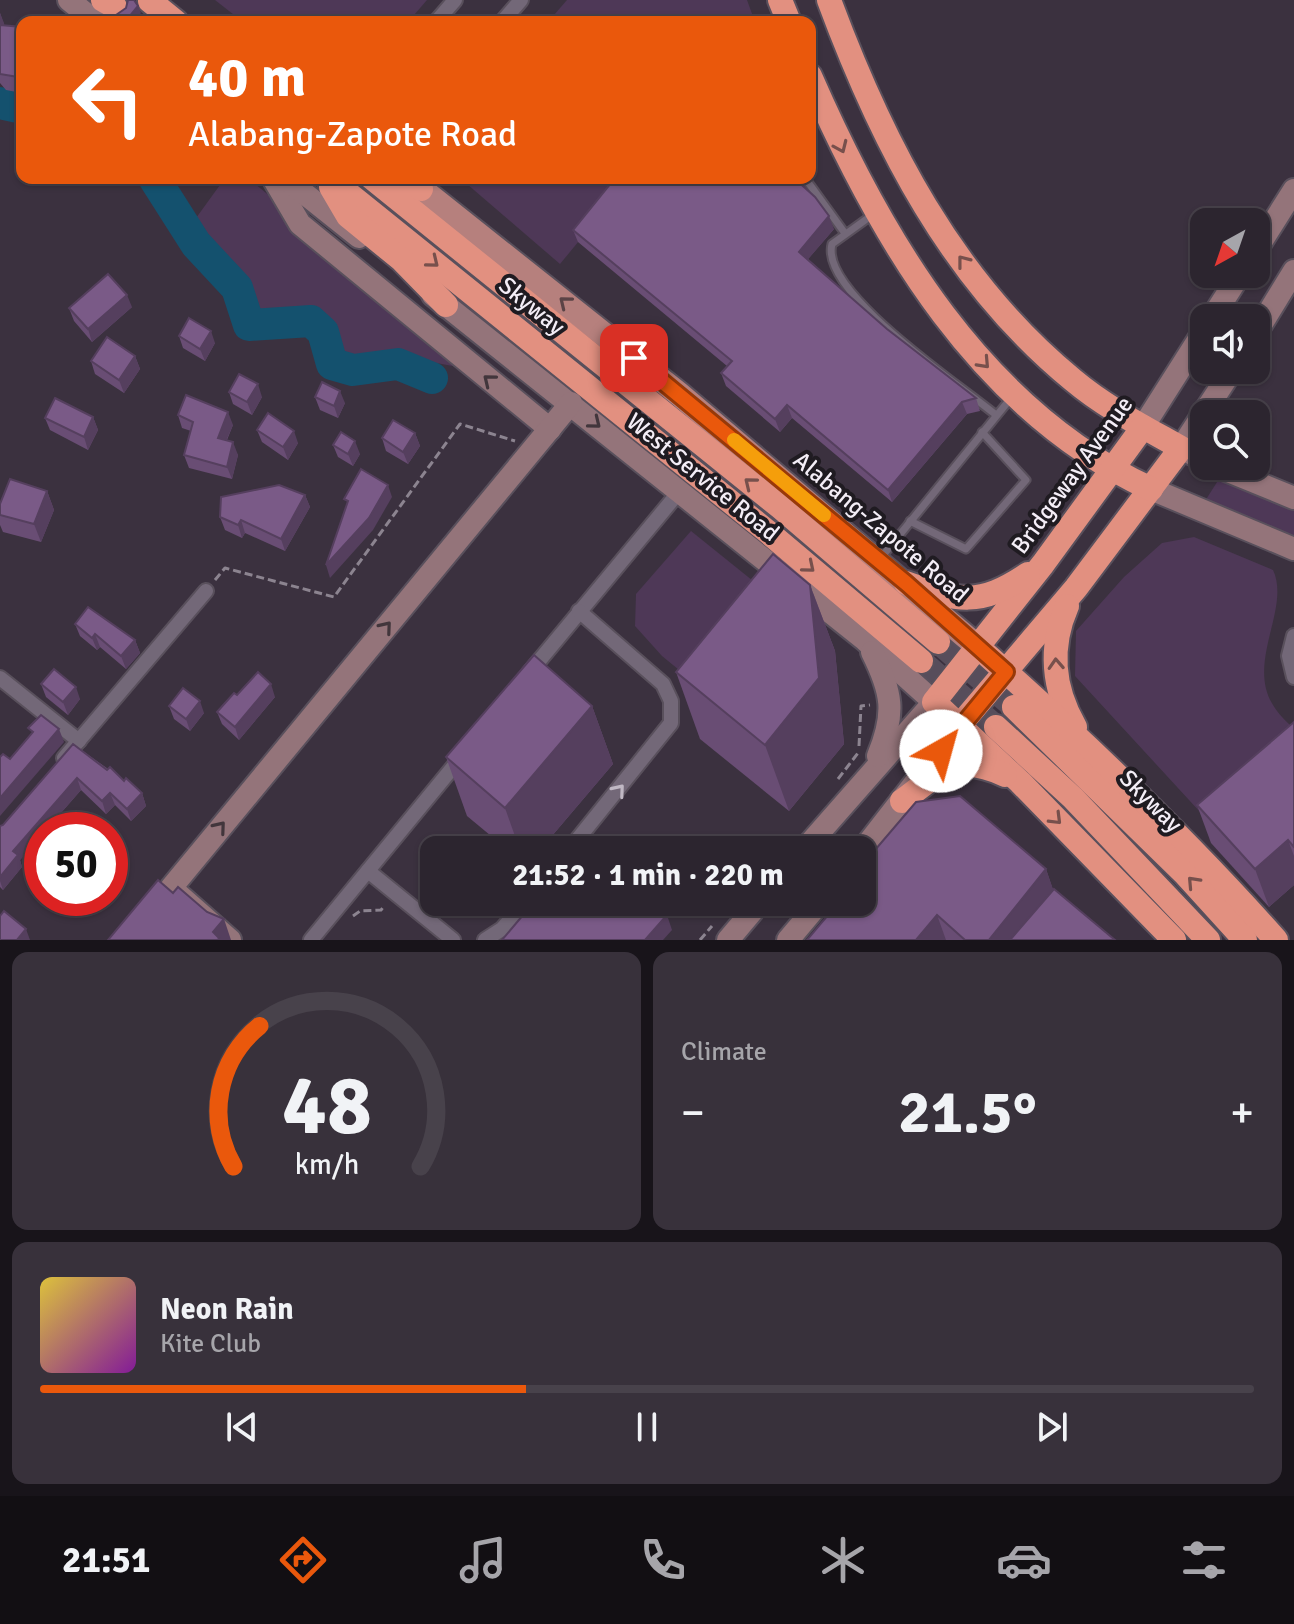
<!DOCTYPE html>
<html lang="en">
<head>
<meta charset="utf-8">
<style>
	:root { --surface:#2c252f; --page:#38313b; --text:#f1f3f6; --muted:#a6a5aa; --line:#48424b; --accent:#ea580c }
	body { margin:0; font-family:Signika,sans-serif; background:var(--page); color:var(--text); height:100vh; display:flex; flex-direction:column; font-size:30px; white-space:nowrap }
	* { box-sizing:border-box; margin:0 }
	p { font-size:26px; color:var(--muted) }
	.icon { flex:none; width:44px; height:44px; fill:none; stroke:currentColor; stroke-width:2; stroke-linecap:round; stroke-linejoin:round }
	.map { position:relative; height:940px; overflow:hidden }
	.sheet { display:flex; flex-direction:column; gap:12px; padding:12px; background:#18141a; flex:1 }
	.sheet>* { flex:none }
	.hud { position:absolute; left:16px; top:16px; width:800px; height:168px; border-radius:16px; box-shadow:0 2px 6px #0004,0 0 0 2px var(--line); background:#ea580c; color:#fff; overflow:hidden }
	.needle { width:52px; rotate:220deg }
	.controls { position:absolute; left:1190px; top:208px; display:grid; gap:16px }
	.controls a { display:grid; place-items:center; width:80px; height:80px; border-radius:16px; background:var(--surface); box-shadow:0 2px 6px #0004,0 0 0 2px var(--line); font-size:40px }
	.speed { position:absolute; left:24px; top:812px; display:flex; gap:16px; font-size:40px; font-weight:700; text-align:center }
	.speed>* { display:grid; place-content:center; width:104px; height:104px; border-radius:50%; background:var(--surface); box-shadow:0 2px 6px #0004,0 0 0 2px var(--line); line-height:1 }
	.speed .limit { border:12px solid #d22; background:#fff; color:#111 }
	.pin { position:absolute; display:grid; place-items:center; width:68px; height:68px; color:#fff; margin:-34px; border-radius:16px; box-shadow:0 4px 12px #0006 }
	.me { position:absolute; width:88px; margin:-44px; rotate:38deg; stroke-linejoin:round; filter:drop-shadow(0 0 6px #0008) }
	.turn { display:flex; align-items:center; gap:28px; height:168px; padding:0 40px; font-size:36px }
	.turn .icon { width:104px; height:104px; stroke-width:2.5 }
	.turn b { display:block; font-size:56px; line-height:68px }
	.big { font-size:60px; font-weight:700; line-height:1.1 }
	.sheet .tile { flex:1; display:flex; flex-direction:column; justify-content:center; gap:12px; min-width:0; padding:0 28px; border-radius:16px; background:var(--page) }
	.sheet .dial { align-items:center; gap:0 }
	.dial svg { height:208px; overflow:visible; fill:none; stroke:var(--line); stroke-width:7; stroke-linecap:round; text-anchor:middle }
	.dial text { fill:var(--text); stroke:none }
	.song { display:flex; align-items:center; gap:24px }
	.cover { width:96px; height:96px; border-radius:12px; background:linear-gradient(135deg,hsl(50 70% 55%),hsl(290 70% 35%)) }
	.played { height:8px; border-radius:4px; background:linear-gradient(90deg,var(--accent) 40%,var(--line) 40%) }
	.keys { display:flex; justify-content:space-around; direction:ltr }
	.heat { display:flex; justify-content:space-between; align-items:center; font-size:44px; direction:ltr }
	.sheet .tiles { flex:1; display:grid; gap:12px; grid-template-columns:1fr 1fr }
	.tile:last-child { grid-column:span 2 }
	.trip { position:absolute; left:420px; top:836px; width:456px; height:80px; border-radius:16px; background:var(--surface); box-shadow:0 2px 6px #0004,0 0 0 2px var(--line); font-weight:700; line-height:80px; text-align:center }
	.tab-bar { display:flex; height:128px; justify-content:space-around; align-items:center; background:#120f13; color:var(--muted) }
	.tab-bar .icon { width:56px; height:56px }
	.tab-bar .on { color:var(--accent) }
	.tab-bar b { font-size:36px; color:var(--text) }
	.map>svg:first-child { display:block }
	.green { fill:#4e3857 }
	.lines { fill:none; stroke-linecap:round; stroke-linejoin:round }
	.river { stroke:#14516e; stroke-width:32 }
	.highway-tunnel { stroke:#574d5b; stroke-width:24; stroke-dasharray:24 12; stroke-linecap:butt }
	.lane-casing { stroke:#59505c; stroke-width:11 }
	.street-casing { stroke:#59505c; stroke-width:18 }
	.secondary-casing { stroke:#59505c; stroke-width:26 }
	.primary-casing { stroke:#59505c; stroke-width:28 }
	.highway-casing { stroke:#59505c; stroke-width:28 }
	.path { stroke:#8c8490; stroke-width:3; stroke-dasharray:8 4; stroke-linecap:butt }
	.lane { stroke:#736878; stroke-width:7 }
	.street { stroke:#736878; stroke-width:14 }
	.secondary { stroke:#94747a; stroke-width:22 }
	.primary { stroke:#b6807d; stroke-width:24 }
	.highway { stroke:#e29080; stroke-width:24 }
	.wall { fill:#694d74 }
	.shaded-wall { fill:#553f5e }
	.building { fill:#7a5a87; stroke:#553f5e; stroke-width:2 }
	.oneway { stroke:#77504c }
	.oneway2 { stroke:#5b4346 }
	.oneway3 { stroke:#42363c }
	.oneway4 { stroke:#c0b8c4 }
	.route-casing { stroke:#983908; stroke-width:20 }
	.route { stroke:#ea580c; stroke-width:14 }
	.slow { stroke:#f59e0b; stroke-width:14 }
	.labels { text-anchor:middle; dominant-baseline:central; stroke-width:8; stroke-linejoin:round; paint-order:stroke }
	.street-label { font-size:24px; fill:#f4eef7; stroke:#1f1b21 }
</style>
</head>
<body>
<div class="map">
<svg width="1294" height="940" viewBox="0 0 1294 940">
	<rect width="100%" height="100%" fill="#3b313f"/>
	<!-- green -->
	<g class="green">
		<polygon points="215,0 427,0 408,22 243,22"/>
		<polygon points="567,0 747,0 755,22 548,22"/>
		<polygon points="225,178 248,178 529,412 537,436 458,367 404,357 341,364 325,327 309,313 251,321 241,280 191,225"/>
		<polygon points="460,178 631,178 560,264"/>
		<polygon points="1219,479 1294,509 1294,537 1205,501"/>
		<polygon points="691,531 789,610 684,674 662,656 635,626 636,594"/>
		<path d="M1194,537L1273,570C1291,608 1246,662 1273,705C1278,714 1287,722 1294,729L1212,825L1075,676L1076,631L1124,577L1162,543Z"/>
	</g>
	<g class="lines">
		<!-- river -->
		<g class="river">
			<polyline points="0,103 22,108"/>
			<polyline points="154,178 196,244 237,288 249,325 311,321 323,332 332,364 353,370 398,364 432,378"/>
		</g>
		<!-- highway-tunnel -->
		<g class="highway-tunnel">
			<polyline points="938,642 1014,707"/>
			<polyline points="921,661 996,727"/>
		</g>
		<defs>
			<g id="lane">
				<polyline points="805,178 844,232"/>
				<path d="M875,213L832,244C819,292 960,385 996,415"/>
				<polyline points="910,521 966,549 1026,480 982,432"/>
				<polyline points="880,559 1011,398"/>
			</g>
			<g id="street">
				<polyline points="436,22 455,0"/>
				<polyline points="502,22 521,0"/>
				<polyline points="1294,636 1289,656 1294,677"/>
				<polyline points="529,673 679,492"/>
				<polyline points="0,678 79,741"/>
				<polyline points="64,758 206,591"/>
				<polyline points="569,850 671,723 671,701 663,684 579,611"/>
				<polyline points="368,871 453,940"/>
				<polyline points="311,940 463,755"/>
				<polyline points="485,940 502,929 525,902"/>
			</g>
			<g id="secondary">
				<polyline points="69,0 96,22"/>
				<polyline points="273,178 300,224 550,429"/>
				<polyline points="285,178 359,237"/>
				<polyline points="1256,250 1294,190"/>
				<polyline points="433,295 865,640 934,702 804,850"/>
				<polyline points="1212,318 1240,274"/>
				<polyline points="1256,333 1294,271"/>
				<polyline points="1143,427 1204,331"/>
				<polyline points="1204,460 1181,448 1232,370"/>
				<polyline points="1216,466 1294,498"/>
				<polyline points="1151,489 1294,549"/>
				<path d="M872,652C892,692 896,713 878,756"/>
				<polyline points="862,851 960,725"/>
				<polyline points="230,940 171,888 571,403"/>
				<polyline points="728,940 760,902"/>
				<polyline points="788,940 820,902"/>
			</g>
			<polyline id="primary" points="421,189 679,394 978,647"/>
			<g id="highway">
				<polyline points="103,0 115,7"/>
				<polyline points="780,0 789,22"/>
				<path d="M829,0C882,143 952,281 1073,380C1105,407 1144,427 1181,448L1076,588L960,725"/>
				<polyline points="150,1 176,22"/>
				<path d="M810,76C882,241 981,410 1151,489"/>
				<polyline points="329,178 768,532 921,661"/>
				<polyline points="372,178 780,507 938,642"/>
				<polyline points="407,178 421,189"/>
				<polyline points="331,187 348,216 402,260 446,305"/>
				<polyline points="1143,427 1043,564 934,702 1020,782 1174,940"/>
				<path d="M906,583C959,601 979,607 1028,574"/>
				<path d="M1067,606C1049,647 1053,689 1075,727"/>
				<path d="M978,647C1083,740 1183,835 1276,940"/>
				<polyline points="1014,707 1185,874 1245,940"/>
				<polyline points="996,727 1073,798 1208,940"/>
				<path d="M902,801C941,772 956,752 1005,775"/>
			</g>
		</defs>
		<!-- lane casing -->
		<use href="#lane" class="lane-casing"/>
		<!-- street casing -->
		<use href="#street" class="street-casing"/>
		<!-- secondary casing -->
		<use href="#secondary" class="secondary-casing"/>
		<!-- primary casing -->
		<use href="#primary" class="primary-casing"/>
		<!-- highway casing -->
		<use href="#highway" class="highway-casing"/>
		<!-- path -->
		<g class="path">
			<polyline points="215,580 225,568 334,597 460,424 515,441"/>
			<polyline points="859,746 861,706 870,705"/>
			<polyline points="838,779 858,753"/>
			<polyline points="777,850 786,839"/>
			<polyline points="353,916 360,911 381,910 385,905"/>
			<polyline points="700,940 712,926"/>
		</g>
		<!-- lane -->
		<use href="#lane" class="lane"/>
		<!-- street -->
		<use href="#street" class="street"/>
		<!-- secondary -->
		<use href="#secondary" class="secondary"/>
		<!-- primary -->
		<use href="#primary" class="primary"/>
		<!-- highway -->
		<use href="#highway" class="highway"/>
	</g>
	<!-- wall -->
	<g class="wall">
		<polygon points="0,13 4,25 22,27 22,93 6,90 0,83"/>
		<polygon points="834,229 808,259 887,329 976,398 980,411 967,414 892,502 792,418 780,432 726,386 721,373 727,366 578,242 573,230"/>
		<polygon points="132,307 92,342 74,321 69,308"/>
		<polygon points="179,336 215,343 205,361 183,348"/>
		<polygon points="135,356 140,369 124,393 95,374 91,361"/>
		<polygon points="229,392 262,397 252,415 233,404"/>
		<polygon points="315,397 345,403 338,418 320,410"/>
		<polygon points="178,415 233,425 227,440 238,455 232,479 189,468 184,455 191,431 182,428"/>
		<polygon points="93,417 98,430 88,450 50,430 45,418"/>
		<polygon points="257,430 298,443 288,460 262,442"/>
		<polygon points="415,433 420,446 408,464 386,451 382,438"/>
		<polygon points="333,445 360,454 353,466 338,457"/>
		<polygon points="47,491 54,510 41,542 3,532 0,525 0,504"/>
		<polygon points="305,495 310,507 285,551 245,533 242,538 225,530 220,517"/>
		<polygon points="810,585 835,651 844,744 789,811 700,739 676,672"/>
		<polygon points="75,624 135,640 140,653 126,669 100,647 97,650 80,636"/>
		<polygon points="41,684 80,699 68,715 46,697"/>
		<polygon points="237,695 275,697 239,740 222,724 217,712"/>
		<polygon points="169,706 204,713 190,731 174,719"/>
		<polygon points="592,706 613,764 540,850 508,850 467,816 446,757"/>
		<polygon points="1294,722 1294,885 1269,907 1211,843 1197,805"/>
		<polygon points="73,744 142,793 146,806 131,821 115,805 106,814 81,790 46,830 42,830 42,835 20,860 22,867 3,890 0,887 0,826 3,825"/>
		<polygon points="869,857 1046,869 1053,890 1115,940 807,940 871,863"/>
	</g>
	<!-- shaded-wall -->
	<g class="shaded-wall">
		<polygon points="138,6 141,13 133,22 126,22"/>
		<polygon points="0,13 4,23 6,41 0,25"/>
		<polygon points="829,216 834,229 804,264 799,252"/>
		<polygon points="127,295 132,307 92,342 88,329"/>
		<polygon points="211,331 215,343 205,361 200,349"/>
		<polygon points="135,356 140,369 124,393 119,380"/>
		<polygon points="258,384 262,397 252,415 247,402"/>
		<polygon points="340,391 345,403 338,418 334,406"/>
		<polygon points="962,402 967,414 892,502 888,490"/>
		<polygon points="787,405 792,418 780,432 775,419"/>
		<polygon points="228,412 233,425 222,450 218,438"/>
		<polygon points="93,417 98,430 88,450 84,437"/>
		<polygon points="294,431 298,443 288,460 283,447"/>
		<polygon points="415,433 420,446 408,464 403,452"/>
		<polygon points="355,441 360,454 353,466 348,454"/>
		<polygon points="233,442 238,455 232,479 227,467"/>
		<polygon points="388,485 392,497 373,530 330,578 326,565"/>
		<polygon points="47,491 54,510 41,542 34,524"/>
		<polygon points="305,495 310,507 285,551 281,539"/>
		<polygon points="241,520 245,533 242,538 238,525"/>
		<polygon points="810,585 835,651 844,744 789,811 765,745"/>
		<polygon points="95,634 100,647 97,650 92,638"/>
		<polygon points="135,640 140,653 126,669 121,656"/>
		<polygon points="271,684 275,697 239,740 235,727"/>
		<polygon points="76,687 80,699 68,715 63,702"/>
		<polygon points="200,701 204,713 190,731 186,719"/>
		<polygon points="592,706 613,764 540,850 520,850 505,808"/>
		<polygon points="59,729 64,742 0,816 0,798"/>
		<polygon points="77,778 81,790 46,830 42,830 42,835 20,860 22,867 3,890 0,881 0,877 13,851"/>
		<polygon points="110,793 115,805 106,814 102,801"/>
		<polygon points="142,793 146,806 131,821 127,809"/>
		<polygon points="1288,840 1294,856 1294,885 1269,907 1255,869"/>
		<polygon points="1046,869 1055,895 1019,940 989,940"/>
		<polygon points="667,915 672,930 663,940 645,940"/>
		<polygon points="937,915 946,940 916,940"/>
		<polygon points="224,919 231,940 215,940 213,932"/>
		<polygon points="26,929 30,940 17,940"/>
	</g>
	<!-- building -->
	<g class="building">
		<polygon points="128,0 134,0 138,6 125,22 116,15 126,8"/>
		<polygon points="0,23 0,25 22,27 22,75 18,77 0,74"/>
		<polygon points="615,178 794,178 815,197 829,216 799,252 887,329 976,398 962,402 888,490 787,405 775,419 721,373 732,361 573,230"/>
		<polygon points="108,274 127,295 88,329 69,308"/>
		<polygon points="189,318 211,331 200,349 179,336"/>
		<polygon points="107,337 135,356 119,380 91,361"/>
		<polygon points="239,374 258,384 247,402 229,392"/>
		<polygon points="322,382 340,391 334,406 315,397"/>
		<polygon points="186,395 228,412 218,438 233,442 227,467 184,455 193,422 178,415"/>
		<polygon points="55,398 93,417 84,437 45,418"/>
		<polygon points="268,413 294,431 283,447 257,430"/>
		<polygon points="393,420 415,433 403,452 382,438"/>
		<polygon points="341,432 355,441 348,454 333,445"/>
		<polygon points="361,469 388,485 369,518 326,565 348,501 344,499"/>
		<polygon points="10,479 47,491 34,524 0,515 0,504"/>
		<polygon points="279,485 305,495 281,539 241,520 238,525 220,517 221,497"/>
		<polygon points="773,554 810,585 819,678 765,745 676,672"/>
		<polygon points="88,607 135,640 121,656 95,634 92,638 75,624"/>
		<polygon points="534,655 592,706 505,808 446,757"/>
		<polygon points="54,669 76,687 63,702 41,684"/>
		<polygon points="258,672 271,684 235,727 217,712 234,693 237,695"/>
		<polygon points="183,688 200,701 186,719 169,706"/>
		<polygon points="41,715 59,729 0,798 0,757 3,754 10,759 33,732 28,728"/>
		<polygon points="1294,722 1294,847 1288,840 1255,869 1197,805"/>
		<polygon points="73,744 107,770 110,767 124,781 126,778 142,793 127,809 110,793 102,801 77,778 13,851 18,855 0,877 0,826 3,825"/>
		<polygon points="960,796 1046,869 989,940 965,940 937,915 916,940 807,940 839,902 862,902 862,874 873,861 869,857 916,802"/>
		<polygon points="583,844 590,850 578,850"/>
		<polygon points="158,880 173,893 178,887 207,912 224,919 213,932 219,938 218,940 108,940"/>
		<polygon points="1054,889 1115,940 1010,940"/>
		<polygon points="534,902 651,902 667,915 645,940 502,940"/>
		<polygon points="4,911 26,929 17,940 0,940 0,916"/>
	</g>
	<!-- one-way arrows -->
	<defs><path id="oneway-chevron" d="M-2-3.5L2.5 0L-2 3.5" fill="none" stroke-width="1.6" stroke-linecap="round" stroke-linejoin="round" transform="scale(2)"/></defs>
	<g class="oneway">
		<use href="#oneway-chevron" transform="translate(841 147) rotate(66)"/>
		<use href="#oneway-chevron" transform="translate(963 261) rotate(-128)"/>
		<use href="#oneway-chevron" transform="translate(433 262) rotate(39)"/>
		<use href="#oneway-chevron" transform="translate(984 363) rotate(47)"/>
		<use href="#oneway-chevron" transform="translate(750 483) rotate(-141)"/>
		<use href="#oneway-chevron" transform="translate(809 567) rotate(40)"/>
		<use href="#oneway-chevron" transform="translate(1056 664) rotate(-93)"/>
		<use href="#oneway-chevron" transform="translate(1056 819) rotate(45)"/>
		<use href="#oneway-chevron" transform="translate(1193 882) rotate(-133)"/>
	</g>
	<use class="oneway2" href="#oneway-chevron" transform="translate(565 302) rotate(-141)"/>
	<g class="oneway3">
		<use href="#oneway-chevron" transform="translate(489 380) rotate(-141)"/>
		<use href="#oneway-chevron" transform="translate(595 423) rotate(39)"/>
		<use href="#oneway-chevron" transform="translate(386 627) rotate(-50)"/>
		<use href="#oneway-chevron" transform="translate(220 827) rotate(-50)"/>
	</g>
	<use class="oneway4" href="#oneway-chevron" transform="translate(619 790) rotate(-50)"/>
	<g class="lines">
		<defs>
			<polyline id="route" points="634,358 906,583 1006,672 941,751"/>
		</defs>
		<!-- route casing -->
		<use href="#route" class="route-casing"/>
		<!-- route -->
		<use href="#route" class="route"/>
		<!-- slow -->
		<polyline class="slow" points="734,440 824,515"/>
	</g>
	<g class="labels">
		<!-- street labels -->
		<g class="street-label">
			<text transform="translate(532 306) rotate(39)">Skyway</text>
			<text transform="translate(1072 475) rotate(-54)">Bridgeway Avenue</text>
			<text transform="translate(703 477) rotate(39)">West Service Road</text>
			<text transform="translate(881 527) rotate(40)">Alabang-Zapote Road</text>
			<text transform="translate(1151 801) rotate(45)">Skyway</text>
		</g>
	</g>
</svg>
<div class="controls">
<a><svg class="needle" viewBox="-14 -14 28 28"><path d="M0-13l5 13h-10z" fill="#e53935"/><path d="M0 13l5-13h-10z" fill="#a6a5aa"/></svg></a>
<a><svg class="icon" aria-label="sound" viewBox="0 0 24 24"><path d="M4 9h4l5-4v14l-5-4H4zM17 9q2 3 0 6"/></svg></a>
<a><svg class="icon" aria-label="search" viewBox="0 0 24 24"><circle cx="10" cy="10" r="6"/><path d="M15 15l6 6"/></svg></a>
</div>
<div class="speed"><div class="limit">50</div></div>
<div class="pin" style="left:634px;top:358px;background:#d93025"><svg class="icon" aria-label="arrive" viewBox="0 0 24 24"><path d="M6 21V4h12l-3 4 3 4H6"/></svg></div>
<svg class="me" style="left:941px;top:751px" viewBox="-20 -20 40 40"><circle r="19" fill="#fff"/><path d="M0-13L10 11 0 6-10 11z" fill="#ea580c"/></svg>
<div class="trip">21:52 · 1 min · 220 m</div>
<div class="hud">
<div class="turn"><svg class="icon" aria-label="left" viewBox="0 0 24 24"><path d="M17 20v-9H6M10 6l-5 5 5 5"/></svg><div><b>40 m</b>Alabang-Zapote Road</div></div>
</div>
</div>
<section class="sheet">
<div class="tiles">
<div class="tile dial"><svg viewBox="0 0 100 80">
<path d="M14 69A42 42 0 1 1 86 69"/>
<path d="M14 69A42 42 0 0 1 24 15" stroke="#ea580c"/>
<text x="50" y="56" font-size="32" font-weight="700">48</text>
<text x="50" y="72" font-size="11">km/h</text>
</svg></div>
<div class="tile"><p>Climate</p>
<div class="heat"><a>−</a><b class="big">21.5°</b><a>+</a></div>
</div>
<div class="tile">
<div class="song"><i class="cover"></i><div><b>Neon Rain</b><p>Kite Club</p></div></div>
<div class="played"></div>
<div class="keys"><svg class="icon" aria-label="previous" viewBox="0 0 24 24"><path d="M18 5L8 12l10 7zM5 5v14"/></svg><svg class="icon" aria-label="pause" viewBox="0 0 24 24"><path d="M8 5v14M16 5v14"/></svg><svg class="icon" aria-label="next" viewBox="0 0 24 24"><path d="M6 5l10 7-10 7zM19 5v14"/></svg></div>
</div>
</div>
</section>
<nav class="tab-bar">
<b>21:51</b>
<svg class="icon on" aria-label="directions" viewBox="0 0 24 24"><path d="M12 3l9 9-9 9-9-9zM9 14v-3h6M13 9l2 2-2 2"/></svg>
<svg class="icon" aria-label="music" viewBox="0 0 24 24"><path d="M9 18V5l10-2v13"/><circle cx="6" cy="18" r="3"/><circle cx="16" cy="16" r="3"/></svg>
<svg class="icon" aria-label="phone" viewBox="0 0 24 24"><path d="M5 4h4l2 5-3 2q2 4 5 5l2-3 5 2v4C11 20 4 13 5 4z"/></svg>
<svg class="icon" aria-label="climate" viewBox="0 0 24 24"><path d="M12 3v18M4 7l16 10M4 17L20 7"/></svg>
<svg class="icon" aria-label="car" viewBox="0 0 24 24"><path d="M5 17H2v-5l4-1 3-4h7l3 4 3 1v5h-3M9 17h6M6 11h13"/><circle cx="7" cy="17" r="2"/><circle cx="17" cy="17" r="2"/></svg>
<svg class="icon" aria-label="filters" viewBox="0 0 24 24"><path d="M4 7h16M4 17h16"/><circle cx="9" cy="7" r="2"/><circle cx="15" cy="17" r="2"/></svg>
</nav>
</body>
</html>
